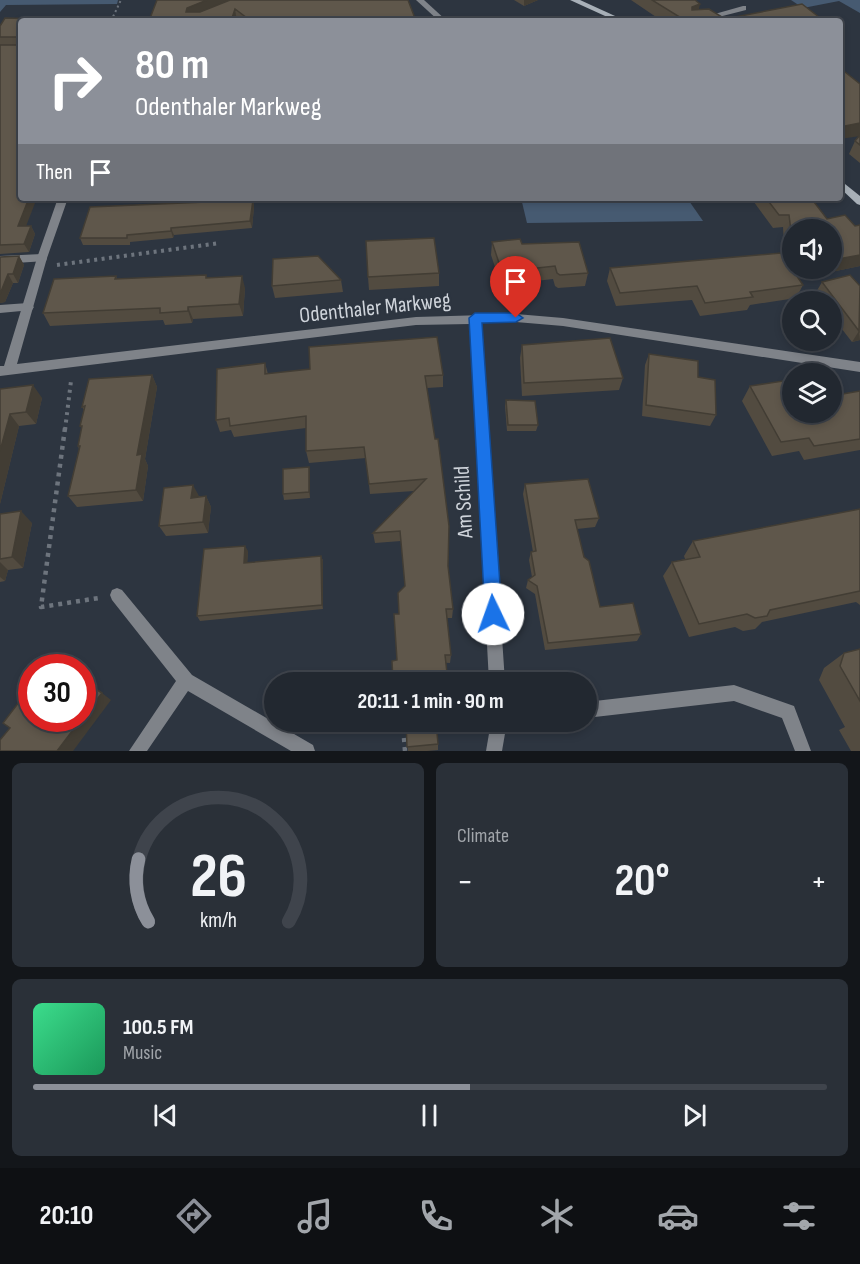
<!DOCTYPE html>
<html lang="en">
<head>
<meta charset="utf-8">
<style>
	:root { --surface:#222830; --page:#2a3038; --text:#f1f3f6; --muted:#a2a6ab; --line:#3f444c; --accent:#8c9099 }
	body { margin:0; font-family:"Sofia Sans Condensed",sans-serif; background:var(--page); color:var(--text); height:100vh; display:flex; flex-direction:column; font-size:22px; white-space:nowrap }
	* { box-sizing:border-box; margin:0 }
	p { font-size:20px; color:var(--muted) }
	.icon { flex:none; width:33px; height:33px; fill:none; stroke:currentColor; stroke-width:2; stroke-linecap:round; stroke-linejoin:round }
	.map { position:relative; height:751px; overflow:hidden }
	.details { display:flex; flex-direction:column; gap:12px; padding:12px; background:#13161a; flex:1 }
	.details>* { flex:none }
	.guide { position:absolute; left:18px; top:18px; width:825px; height:183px; border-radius:6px; box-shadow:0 3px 9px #0003,0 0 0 2px var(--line); background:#8c9099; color:#fff; overflow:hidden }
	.fabs { position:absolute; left:782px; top:219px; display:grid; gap:12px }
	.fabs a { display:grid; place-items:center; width:60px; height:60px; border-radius:50%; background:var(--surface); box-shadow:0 3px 9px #0003,0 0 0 2px var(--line); font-size:30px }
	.speed { position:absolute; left:18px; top:654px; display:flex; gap:12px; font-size:30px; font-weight:700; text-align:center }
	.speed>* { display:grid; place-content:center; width:78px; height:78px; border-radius:50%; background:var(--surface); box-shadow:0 3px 9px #0003,0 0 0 2px var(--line); line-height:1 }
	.speed .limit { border:9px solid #d22; background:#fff; color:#111 }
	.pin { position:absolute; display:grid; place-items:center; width:51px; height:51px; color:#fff; margin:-62px -26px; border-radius:50% 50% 50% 0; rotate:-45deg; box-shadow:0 0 6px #0007 }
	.pin .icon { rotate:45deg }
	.me { position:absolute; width:66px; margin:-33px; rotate:357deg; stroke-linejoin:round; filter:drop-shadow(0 0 4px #0008) }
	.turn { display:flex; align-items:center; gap:21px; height:126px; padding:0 18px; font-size:27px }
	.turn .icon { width:78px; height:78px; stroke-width:2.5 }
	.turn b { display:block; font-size:42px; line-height:51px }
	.then { display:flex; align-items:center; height:57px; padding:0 18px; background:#0003; gap:12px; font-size:22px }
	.big { font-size:45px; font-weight:700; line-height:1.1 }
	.details .card { flex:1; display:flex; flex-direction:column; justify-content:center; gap:9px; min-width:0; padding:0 21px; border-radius:9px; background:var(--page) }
	.details .dial { align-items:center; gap:0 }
	.dial svg { height:156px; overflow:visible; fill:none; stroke:var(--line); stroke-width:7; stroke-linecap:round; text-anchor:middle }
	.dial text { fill:var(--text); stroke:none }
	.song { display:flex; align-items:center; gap:18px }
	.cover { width:72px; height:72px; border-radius:9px; background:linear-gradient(135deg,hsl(150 70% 55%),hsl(150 70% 35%)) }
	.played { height:6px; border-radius:3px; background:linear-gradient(90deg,var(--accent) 55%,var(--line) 55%) }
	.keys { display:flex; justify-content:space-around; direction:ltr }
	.heat { display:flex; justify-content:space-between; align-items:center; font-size:33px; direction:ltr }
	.details .tiles { flex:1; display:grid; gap:12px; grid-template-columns:1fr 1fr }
	.card:last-child { grid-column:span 2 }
	.trip { position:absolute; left:264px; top:672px; width:333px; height:60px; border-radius:30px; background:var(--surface); box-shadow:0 3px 9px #0003,0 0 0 2px var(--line); font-weight:700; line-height:60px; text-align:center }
	.menu { display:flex; height:96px; justify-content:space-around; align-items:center; background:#0e1013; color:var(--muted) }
	.menu .icon { width:42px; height:42px }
	.menu .current { color:var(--accent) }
	.menu b { font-size:27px; color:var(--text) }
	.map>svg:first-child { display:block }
	.green { fill:#465a71 }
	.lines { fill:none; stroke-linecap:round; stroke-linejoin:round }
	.path-far2 { stroke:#6d747d; stroke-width:2; stroke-dasharray:2 3; stroke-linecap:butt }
	.path-far1 { stroke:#6d747d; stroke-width:4; stroke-dasharray:3 4.5; stroke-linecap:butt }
	.path { stroke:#6d747d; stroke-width:4.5; stroke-dasharray:4 5; stroke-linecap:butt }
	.service { fill:#7f8389; fill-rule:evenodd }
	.minor { fill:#7f8389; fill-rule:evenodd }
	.secondary { fill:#a8b0b8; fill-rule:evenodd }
	.wall { fill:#524b40 }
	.shaded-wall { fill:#423d34 }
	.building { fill:#5f574b; stroke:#423d34; stroke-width:1.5 }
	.route { fill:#1a73e8; stroke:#114b97; stroke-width:1.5 }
	.labels { text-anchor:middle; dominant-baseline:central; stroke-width:4.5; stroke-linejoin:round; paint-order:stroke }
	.street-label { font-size:22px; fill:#cfd4db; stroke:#2d3540 }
</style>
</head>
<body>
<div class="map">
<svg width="860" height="751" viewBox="0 0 860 751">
	<rect width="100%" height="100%" fill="#2d3540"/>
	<!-- green -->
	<g class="green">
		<polygon points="0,0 118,0 117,4 6,5 0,12"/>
		<polygon points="791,0 860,0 860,13 839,1 803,8"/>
		<polygon points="521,198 687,198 703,221 527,223"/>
	</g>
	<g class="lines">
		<!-- path-far2 -->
		<polyline class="path-far2" points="111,21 121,0"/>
		<!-- path-far1 -->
		<g class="path-far1">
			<polyline points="57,265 220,243"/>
			<polyline points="65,430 71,381"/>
		</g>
		<!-- path -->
		<g class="path">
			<polyline points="65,428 41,607 99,598"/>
			<polyline points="404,738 405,751"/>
		</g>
		<!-- service -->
		<g class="service">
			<polygon points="743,6 746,6 746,10 703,21 690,21"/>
			<polygon points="42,254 47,258 46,261 0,264 0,256"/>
			<polygon points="28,303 34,307 32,310 0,313 0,305"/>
			<polygon points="734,685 794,706 811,751 795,751 782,718 734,701 586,718 586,702"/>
		</g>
		<!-- minor -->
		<g class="minor">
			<polygon points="416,0 424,0 447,21 439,21"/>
			<polygon points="58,198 68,198 47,258 17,364 416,317 516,314 563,318 860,362 860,372 563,326 516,322 481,323 505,682 489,682 470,324 416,325 0,376 0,366 4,366 37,258"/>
			<polygon points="117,588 122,590 192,675 313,745 315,751 291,751 188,691 147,751 129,751 176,681 112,600 110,595 112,590"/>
			<polygon points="491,722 507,722 502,751 486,751"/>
		</g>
		<!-- secondary -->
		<g class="secondary">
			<polygon points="570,0 580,0 626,21 616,21"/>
			<polygon points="840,180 860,196 860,205 857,204 840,188"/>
		</g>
	</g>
	<!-- wall -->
	<g class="wall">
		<polygon points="157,0 416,21 238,21 237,20 237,21 149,21"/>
		<polygon points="514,0 538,0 524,6"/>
		<polygon points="631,0 695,0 699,10 725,19 824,21 662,21"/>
		<polygon points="21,21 26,226 31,226 35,234 29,252 0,254 0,26"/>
		<polygon points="860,84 860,163 849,154 855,141 860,136"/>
		<polygon points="751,198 811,198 827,219 855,226 860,225 860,266 831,272 828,268 831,268 831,230 792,230 792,243 784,244 783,227 773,228"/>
		<polygon points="253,200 254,207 252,228 174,235 173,238 130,242 130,245 83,245 80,238"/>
		<polygon points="492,242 522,244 588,273 585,286 558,288 555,286 553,279 501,285 491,255"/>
		<polygon points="19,256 24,265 18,283 13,283 5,302 0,303 0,257"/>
		<polygon points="610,268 803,285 796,298 750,305 747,310 700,316 692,300 616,306 607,281"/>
		<polygon points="439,273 439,286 369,290 368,277"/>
		<polygon points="206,275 207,278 245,288 243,316 193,319 192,323 165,325 163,320 50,326 43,313 116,276 117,279"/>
		<polygon points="341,280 343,292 275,298 272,286"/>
		<polygon points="822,282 860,286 860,340 852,342 831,315 831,302 821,302 815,294"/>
		<polygon points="522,345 623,378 619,390 522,396 520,358"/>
		<polygon points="649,354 716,415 710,426 642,416 645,365"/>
		<polygon points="265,363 268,374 443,375 443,387 427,388 453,609 452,618 447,618 451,655 450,663 397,660 399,614 405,586 401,541 375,543 373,533 414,491 370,494 366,458 309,463 306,451 306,428 234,437 231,430 220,432 216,420"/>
		<polygon points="152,375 157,387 145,459 148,466 143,501 77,507 68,496 79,449 78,446 82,429 80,426 84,410 82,407"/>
		<polygon points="750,386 792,412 860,391 860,450 804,460 799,451 772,456 742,401"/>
		<polygon points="0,389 42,398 36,424 19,426 0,504"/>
		<polygon points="506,400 538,425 536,431 507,431 505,406"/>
		<polygon points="309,467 310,473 310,498 284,500 283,494"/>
		<polygon points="525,484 599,518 595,527 577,529 584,557 600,607 641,634 637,641 545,650 535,594 526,588 528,580 532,577 529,560 531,552 533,552 523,494"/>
		<polygon points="199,496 206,496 211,507 208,533 166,536 159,526"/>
		<polygon points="860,509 860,605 856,602 762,622 755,629 743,631 735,627 689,637 663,576 672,562 685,559 684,556 693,541"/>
		<polygon points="0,514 32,523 23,568 8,570 5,581 0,582"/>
		<polygon points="248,551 247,563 321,556 323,561 323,609 200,621 197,616"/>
		<polygon points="860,649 860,751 851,751 839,730 845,727 819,680 824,668 844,653"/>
		<polygon points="406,722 438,744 438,750 427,751 408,751"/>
	</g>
	<!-- shaded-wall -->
	<g class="shaded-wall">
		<polygon points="207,0 235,0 190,19 186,12 187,8"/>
		<polygon points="524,0 538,0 524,6"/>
		<polygon points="700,4 697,17 688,20 692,7"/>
		<polygon points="235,9 237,21 231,21"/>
		<polygon points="860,123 860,136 840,139 840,127"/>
		<polygon points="29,198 37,198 23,234 18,226"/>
		<polygon points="253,200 254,207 252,228 250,221"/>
		<polygon points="31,226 35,234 29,252 24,244"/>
		<polygon points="171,228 174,235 173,238 171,231"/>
		<polygon points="791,231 792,231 792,243 784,244"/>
		<polygon points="860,255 860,266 831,272 838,259"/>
		<polygon points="19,256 24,265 18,283 13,274"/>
		<polygon points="8,274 13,283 5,302 0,303 0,294"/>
		<polygon points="242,276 245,288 243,316 239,304"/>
		<polygon points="188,307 193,319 192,323 188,311"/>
		<polygon points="859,331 860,340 852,342"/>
		<polygon points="152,375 157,387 145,459 148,466 143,501 136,490 137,455"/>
		<polygon points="33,385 42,398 36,424 26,412"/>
		<polygon points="10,414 19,426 0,504 0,451"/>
		<polygon points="309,467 310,473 310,498 309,492"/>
		<polygon points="193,485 199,496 197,509 191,498"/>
		<polygon points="206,496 211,507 208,533 203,522"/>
		<polygon points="21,511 32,523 23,568 12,557"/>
		<polygon points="245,546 248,551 247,568 244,563"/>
		<polygon points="321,556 323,561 323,609 322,605"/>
		<polygon points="0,562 8,570 5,581 0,577"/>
		<polygon points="102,693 111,700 73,751 57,751"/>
	</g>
	<!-- building -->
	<g class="building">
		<polygon points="157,0 207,0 187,8 186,12 200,12 230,0 408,0 416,21 251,21 235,9 231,21 149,21"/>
		<polygon points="652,0 695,0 700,4 692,7 692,10 709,9 725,19 802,4 824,21 686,21"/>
		<polygon points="5,18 74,20 74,21 21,21 21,198 29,198 18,226 31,226 24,244 0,245 0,45 17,45 19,37 0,37 0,26"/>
		<polygon points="840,68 860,84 860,123 840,127"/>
		<polygon points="860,135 860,145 855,141"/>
		<polygon points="766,198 811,198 827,219 845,215 855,226 860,225 860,255 838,259 831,251 831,230 812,230 810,228 801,230 792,230 792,231 791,231 789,215 779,215"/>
		<polygon points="253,200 250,221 171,228 171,231 127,235 127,238 80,238 90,207"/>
		<polygon points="434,238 439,273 368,277 366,241"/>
		<polygon points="520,239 522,244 579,242 588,273 560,275 557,273 555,266 502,272 492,242"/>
		<polygon points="781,253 803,285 750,292 753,297 705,303 697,286 620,293 610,268"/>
		<polygon points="19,256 13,274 8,274 0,294 0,257"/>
		<polygon points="318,256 341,280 272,286 273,259"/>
		<polygon points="206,275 206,278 242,276 239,304 188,307 188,311 160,313 160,308 43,313 54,279 116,276 115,279"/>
		<polygon points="850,275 860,286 859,331 822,282"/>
		<polygon points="437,337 443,375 425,376 435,439 438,439 449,526 448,566 453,609 446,609 451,655 445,655 448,682 393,682 392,661 397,660 394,614 399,614 398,593 405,586 400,531 373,533 426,479 369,484 364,447 306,451 306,416 230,426 229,418 216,420 217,369 265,363 265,374 310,369 309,347"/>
		<polygon points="610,338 623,378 524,383 522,345"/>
		<polygon points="649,354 698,361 698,377 715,380 716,415 646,405"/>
		<polygon points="152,375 137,455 142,454 136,490 68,496 80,446 78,446 82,426 80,426 85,406 82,407 89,379"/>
		<polygon points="783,381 787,388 792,388 792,412 831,412 831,396 860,391 860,439 814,446 809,438 781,442 750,386"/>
		<polygon points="33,385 26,412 10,414 0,451 0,389"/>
		<polygon points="506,400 535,401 538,425 508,425"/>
		<polygon points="309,467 309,492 283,494 283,469"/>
		<polygon points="588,479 599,518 575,520 584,557 589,561 600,607 633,603 641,634 548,643 537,586 528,580 535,575 531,552 536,551 525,484"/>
		<polygon points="193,485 191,498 206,496 203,522 159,526 164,488"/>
		<polygon points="860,509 860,591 770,610 767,616 755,618 747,614 699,624 672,562 700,557 693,541"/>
		<polygon points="21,511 12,557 0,559 0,514"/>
		<polygon points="245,546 244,563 321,556 322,605 197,616 204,549"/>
		<polygon points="860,649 860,701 840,666 844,653"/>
		<polygon points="51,660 63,668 45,668"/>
		<polygon points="82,680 102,693 82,718"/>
		<polygon points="32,685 32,718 82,718 57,751 0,751 0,740 10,728 3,723"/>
		<polygon points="406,722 436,722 438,744 407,747"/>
	</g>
	<!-- route -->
	<polygon class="route" points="475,313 516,313 523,318 516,322 482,323 502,614 499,620 493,623 487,620 485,614 469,318"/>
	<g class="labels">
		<!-- street labels -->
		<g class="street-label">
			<text transform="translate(375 308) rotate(-6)">Odenthaler Markweg</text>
			<text transform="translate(464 502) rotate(-93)">Am Schild</text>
		</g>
	</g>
</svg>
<div class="fabs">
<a><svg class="icon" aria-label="sound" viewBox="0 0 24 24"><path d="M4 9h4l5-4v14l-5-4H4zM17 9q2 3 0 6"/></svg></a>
<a><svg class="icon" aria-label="search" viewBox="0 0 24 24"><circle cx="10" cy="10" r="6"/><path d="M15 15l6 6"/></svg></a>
<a><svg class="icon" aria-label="layers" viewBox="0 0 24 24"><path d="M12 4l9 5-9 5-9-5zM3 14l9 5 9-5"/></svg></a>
</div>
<div class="speed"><div class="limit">30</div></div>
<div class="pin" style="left:516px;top:318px;background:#d93025"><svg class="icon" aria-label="arrive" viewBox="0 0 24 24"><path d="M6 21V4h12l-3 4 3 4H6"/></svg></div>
<svg class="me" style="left:493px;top:614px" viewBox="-20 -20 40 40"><circle r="19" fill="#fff"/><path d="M0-13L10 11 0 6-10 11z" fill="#1a73e8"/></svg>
<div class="trip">20:11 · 1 min · 90 m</div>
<div class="guide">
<div class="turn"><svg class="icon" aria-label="right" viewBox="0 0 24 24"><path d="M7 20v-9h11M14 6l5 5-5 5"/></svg><div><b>80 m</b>Odenthaler Markweg</div></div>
<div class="then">Then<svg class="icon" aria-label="arrive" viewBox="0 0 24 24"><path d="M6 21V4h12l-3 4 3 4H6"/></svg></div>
</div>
</div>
<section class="details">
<div class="tiles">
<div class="card dial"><svg viewBox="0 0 100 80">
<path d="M14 69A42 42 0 1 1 86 69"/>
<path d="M14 69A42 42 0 0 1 9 37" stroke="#8c9099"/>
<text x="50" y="56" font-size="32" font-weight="700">26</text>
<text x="50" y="72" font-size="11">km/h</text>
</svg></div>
<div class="card"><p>Climate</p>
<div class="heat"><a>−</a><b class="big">20°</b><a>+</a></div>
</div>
<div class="card">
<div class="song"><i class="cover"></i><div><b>100.5 FM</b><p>Music</p></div></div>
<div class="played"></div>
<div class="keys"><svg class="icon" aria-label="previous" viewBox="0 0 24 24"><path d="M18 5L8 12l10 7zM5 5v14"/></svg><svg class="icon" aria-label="pause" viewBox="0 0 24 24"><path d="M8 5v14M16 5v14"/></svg><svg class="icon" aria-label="next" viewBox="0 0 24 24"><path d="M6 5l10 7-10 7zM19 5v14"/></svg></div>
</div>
</div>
</section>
<nav class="menu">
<b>20:10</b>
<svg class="icon current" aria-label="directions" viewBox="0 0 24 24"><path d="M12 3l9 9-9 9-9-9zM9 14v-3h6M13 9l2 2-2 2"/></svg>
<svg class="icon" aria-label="music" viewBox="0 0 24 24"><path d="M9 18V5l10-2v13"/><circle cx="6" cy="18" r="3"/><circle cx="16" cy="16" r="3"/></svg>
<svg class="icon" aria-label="phone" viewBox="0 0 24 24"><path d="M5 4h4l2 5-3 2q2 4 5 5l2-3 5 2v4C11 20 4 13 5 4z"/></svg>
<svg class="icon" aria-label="climate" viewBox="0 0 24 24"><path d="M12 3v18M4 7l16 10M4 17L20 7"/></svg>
<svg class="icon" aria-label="car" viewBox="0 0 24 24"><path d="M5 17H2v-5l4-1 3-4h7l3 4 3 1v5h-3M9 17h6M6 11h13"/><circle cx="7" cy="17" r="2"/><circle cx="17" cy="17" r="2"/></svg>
<svg class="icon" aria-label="filters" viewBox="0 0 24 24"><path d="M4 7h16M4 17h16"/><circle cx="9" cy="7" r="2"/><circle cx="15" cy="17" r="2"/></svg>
</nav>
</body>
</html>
